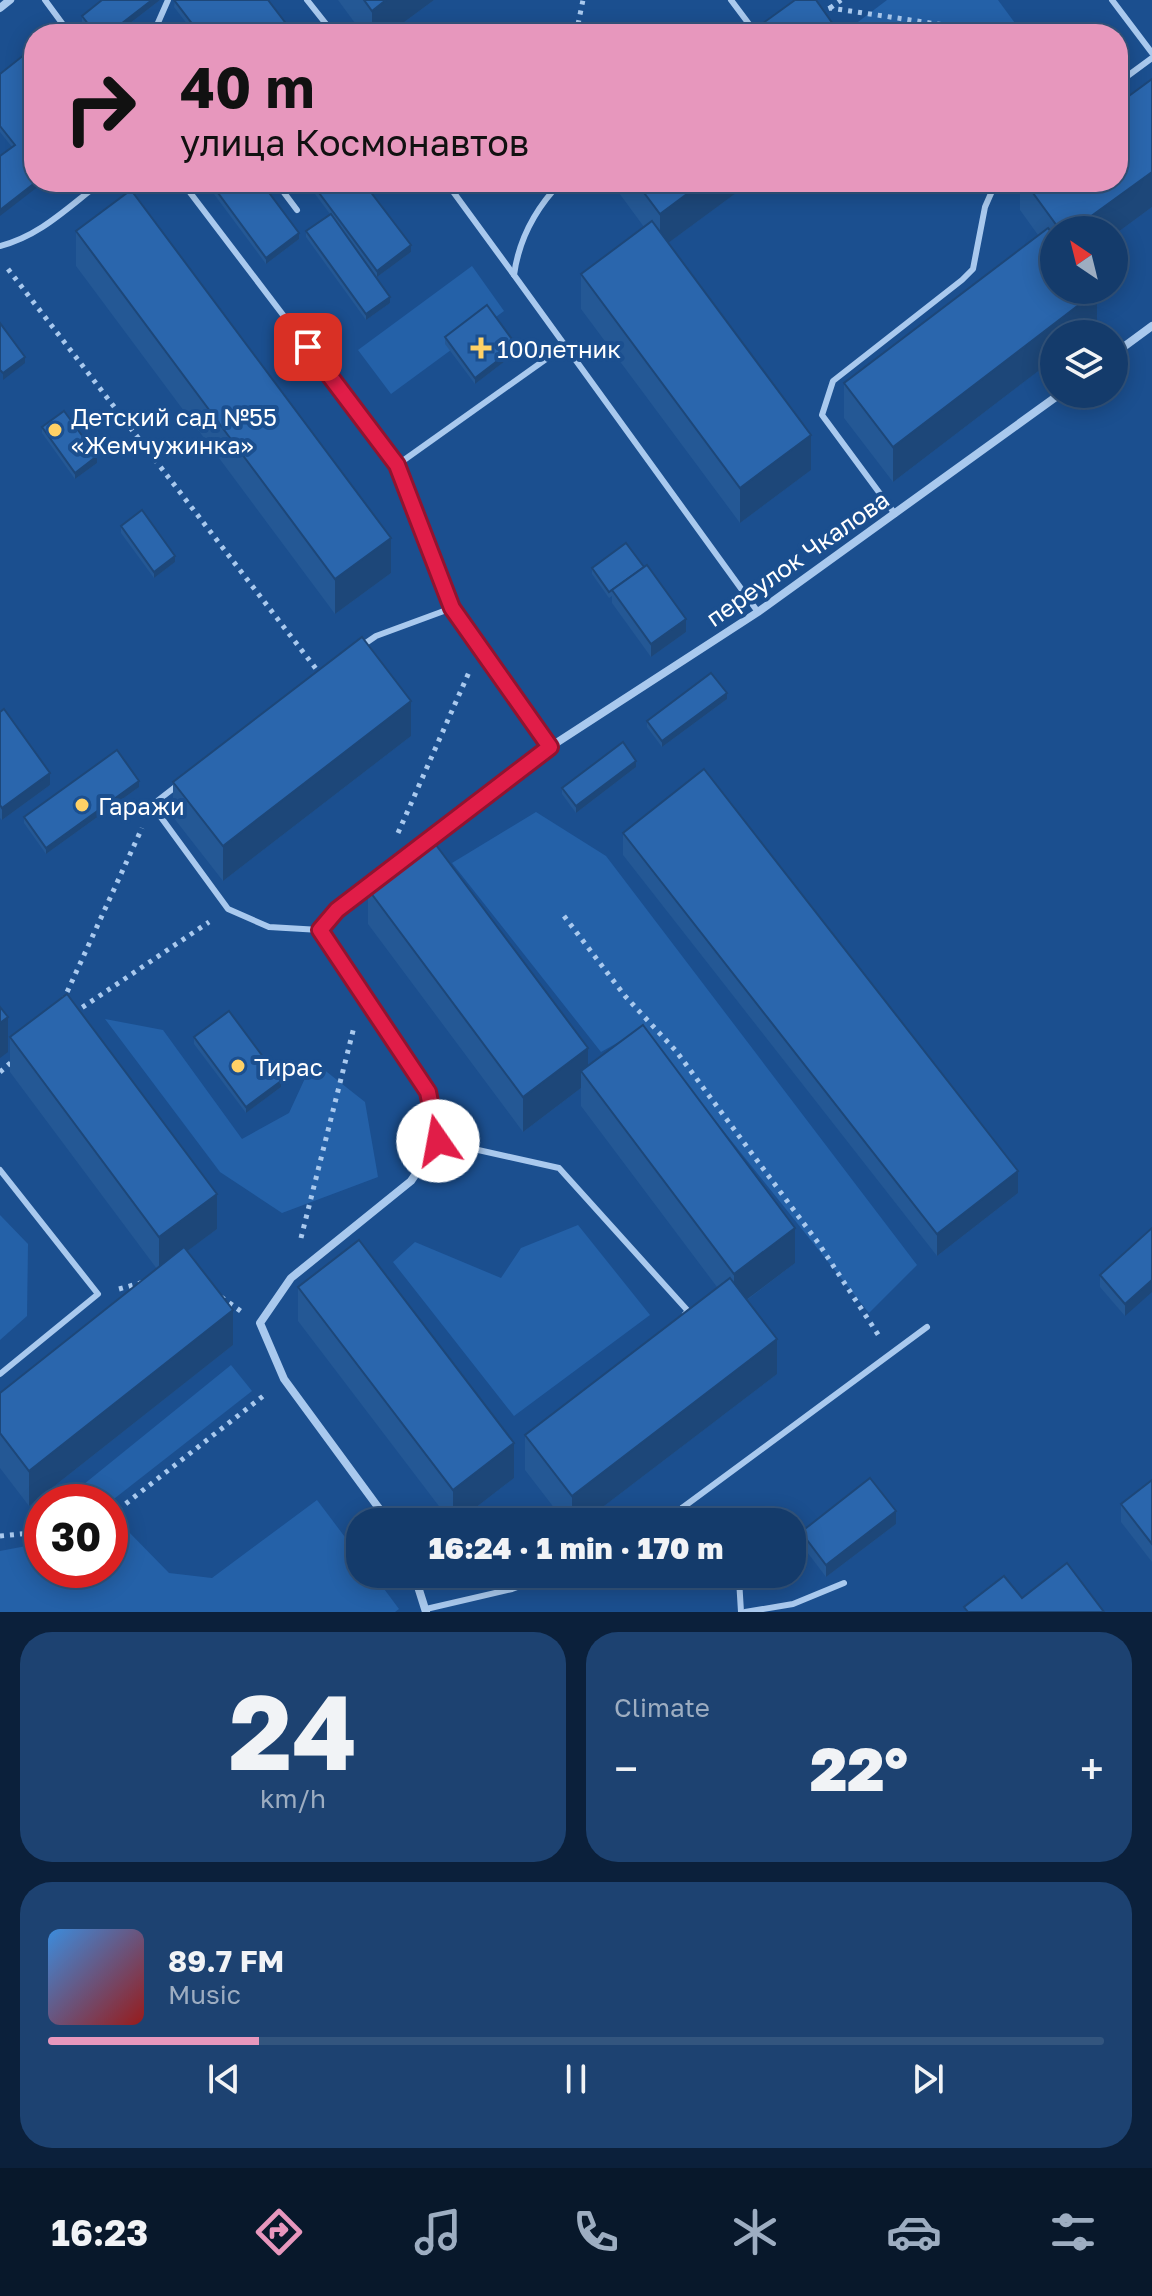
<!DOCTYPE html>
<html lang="en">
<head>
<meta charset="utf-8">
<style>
	:root { --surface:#143b6b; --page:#1d4271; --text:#f1f3f6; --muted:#9dadc1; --line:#33557e; --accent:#e797bd }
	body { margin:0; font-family:"Golos Text",sans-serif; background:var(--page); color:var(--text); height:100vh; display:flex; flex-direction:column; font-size:30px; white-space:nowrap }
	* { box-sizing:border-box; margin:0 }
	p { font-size:26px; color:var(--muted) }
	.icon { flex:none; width:44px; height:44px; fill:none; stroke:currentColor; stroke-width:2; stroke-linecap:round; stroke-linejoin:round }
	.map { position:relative; height:1612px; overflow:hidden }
	.sheet { display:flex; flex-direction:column; gap:20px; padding:20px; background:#0b203b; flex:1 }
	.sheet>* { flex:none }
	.hud { position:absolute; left:24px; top:24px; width:1104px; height:168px; border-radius:32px; box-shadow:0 4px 20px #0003,0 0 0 2px var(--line); background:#e797bd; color:#111; overflow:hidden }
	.needle { width:52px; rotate:325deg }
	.controls { position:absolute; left:1040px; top:216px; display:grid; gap:16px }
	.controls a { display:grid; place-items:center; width:88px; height:88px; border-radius:50%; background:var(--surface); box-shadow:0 4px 20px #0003,0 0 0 2px var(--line); font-size:40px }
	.speed { position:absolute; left:24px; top:1484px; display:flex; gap:16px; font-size:40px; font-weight:700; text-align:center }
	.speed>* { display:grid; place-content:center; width:104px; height:104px; border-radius:50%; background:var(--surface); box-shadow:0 4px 20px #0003,0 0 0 2px var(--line); line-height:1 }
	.speed .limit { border:12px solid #d22; background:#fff; color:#111 }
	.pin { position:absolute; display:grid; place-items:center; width:68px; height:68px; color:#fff; margin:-34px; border-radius:16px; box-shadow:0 4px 12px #0006 }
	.me { position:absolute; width:88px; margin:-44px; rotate:348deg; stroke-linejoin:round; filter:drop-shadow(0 0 6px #0008) }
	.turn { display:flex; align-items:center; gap:28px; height:168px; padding:0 24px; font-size:36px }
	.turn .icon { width:104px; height:104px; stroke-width:2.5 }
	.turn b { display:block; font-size:56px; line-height:68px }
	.big { font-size:60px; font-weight:800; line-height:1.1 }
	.sheet .tile { flex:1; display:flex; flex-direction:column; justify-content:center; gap:12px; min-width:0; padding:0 28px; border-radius:32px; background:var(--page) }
	.sheet .dial { align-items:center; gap:0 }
	.dial b { font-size:104px; line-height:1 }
	.song { display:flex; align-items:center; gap:24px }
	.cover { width:96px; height:96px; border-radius:12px; background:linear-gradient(135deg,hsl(210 70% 55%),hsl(0 70% 35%)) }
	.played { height:8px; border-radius:4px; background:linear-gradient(90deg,var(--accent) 20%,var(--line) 20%) }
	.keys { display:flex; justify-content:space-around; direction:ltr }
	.heat { display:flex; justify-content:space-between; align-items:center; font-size:44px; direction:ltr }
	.sheet .tiles { flex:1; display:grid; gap:20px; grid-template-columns:1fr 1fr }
	.tile:last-child { grid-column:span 2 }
	.trip { position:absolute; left:346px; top:1508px; width:460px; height:80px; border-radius:32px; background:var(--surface); box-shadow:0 4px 20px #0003,0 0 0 2px var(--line); font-weight:800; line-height:80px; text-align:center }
	.menu { display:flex; height:128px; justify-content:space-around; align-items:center; background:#08182b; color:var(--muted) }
	.menu .icon { width:56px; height:56px }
	.menu .on { color:var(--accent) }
	.menu b { font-size:36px; color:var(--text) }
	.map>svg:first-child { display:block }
	.green { fill:#2461a8 }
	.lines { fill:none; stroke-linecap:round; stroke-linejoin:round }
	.path { stroke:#a9c9ee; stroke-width:5; stroke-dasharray:4 6; stroke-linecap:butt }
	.service { stroke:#a9c9ee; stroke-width:6 }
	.minor { stroke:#a9c9ee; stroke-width:8 }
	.wall { fill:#245895 }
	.shaded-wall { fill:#1d4779 }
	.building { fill:#2a66ad; stroke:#1d4779; stroke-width:2 }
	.route-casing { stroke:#92132f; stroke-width:20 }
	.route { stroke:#e11d48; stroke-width:14 }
	.poi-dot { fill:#ffd166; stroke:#1b4f8f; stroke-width:3 }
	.labels { text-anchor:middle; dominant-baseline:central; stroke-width:8; stroke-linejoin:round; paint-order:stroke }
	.poi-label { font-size:24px; fill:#fff; stroke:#1b4f8f; text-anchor:start }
	.street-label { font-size:24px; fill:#fff; stroke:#1b4f8f }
</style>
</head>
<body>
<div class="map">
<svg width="1152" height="1612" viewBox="0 0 1152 1612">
	<rect width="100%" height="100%" fill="#1b4f8f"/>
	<!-- green -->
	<g class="green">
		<polygon points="887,0 998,0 1023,34 855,34 850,28"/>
		<polygon points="472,266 504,311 391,394 358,350"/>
		<polygon points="536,812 606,856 917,1265 869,1313 642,1029 601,1052 452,863"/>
		<polygon points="105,1019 163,1030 242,1139 289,1113 313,1061 365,1102 378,1177 282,1213 220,1172"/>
		<polygon points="0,1215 28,1244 27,1316 0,1340"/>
		<polygon points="578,1225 650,1315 514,1416 393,1262 415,1242 501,1278 521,1248"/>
		<polygon points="231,1365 252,1391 110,1502 89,1502 73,1493"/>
		<polygon points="317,1500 360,1557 360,1574 373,1574 399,1609 395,1612 0,1612 0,1551 42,1543 42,1570 110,1570 110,1530 124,1527 169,1573 212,1578"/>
	</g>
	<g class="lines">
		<!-- path -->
		<g class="path">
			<polyline points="830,8 841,0"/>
			<polyline points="819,12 830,8 1004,34"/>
			<polyline points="576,34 583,0"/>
			<polyline points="8,269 320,674"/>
			<polyline points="398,833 470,670"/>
			<polyline points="564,916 625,996 676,1051 819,1244 879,1336"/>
			<polyline points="63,1001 142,828"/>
			<polyline points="74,1013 209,922"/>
			<polyline points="0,1072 15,1059"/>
			<polyline points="301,1238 354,1027"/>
			<polyline points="119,1289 144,1282"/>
			<polyline points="221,1297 242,1312"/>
			<polyline points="110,1516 267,1393"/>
			<polyline points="0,1536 42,1532"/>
		</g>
		<!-- service -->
		<g class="service">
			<polyline points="45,0 70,34"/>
			<polyline points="307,0 334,34"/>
			<polyline points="731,0 755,32 752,34"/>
			<polyline points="1112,0 1152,53"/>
			<polyline points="144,34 157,25 168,0"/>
			<polyline points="1118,83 1152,58"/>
			<polyline points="182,182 397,465 452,608 550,747"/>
			<polyline points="276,182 297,210"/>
			<polyline points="446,182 514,275"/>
			<path d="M561,182C535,209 519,238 514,275L758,612"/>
			<path d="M0,246C36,237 62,213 91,190"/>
			<polyline points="397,465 563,347"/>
			<polyline points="895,514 822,415 833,381 962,280 973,269 985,207 996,182"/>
			<polyline points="360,647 376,636 452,608"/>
			<polyline points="179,784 152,805 228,909 269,927 320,930"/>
			<polyline points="438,1141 559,1168 688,1311 685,1314"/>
			<polyline points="0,1170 98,1294 0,1374"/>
			<polyline points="682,1508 693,1522"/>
			<polyline points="657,1522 682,1508 927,1327"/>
			<polyline points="735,1574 739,1579 741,1612"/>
			<polyline points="426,1609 512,1589 553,1574"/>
			<polyline points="745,1612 793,1604 844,1583"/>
		</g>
		<!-- minor -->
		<g class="minor">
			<polyline points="0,8 10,0"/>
			<polyline points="1114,354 1152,326"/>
			<polyline points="389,1522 284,1379 260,1323 291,1278 411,1181 438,1141 428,1092 320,930 337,910 550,747 758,612 1060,394"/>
			<polyline points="414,1574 426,1612"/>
		</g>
	</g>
	<!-- wall -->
	<g class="wall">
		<polygon points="102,0 160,0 116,34 91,34 82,22 82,16"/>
		<polygon points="175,0 294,34 195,34 174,7"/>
		<polygon points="338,0 434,0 388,34 363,34"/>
		<polygon points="0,74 34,182 12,147 0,132"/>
		<polygon points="1152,79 1152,207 1114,235 1114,230 1054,230 1054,290 1097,326 893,482 844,418 844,383 1038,235 1020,210 1020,182 1118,182"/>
		<polygon points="205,182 261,182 299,239 266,264"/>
		<polygon points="306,182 363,182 411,252 377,277 339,226 390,303 366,320 306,237 306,231 330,214"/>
		<polygon points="611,182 751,182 668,243 811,470 740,523 581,309 581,274 644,227"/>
		<polygon points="76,231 391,573 335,614 76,266"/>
		<polygon points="445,337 517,352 475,384 445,344"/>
		<polygon points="42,427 97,463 75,479 42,433"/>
		<polygon points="121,526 175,562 154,578 121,533"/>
		<polygon points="592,568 686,632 651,657 612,603 612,596 609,598 592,574"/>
		<polygon points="727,699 662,747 647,727 647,721"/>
		<polygon points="0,712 50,785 2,820 0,818"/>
		<polygon points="411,736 223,881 173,817 173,782"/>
		<polygon points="636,767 576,813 562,794 562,788"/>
		<polygon points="139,787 46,854 24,823 24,817"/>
		<polygon points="623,833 1018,1193 937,1256 623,855"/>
		<polygon points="368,889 588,1067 795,1263 747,1300 777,1374 583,1522 565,1522 525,1470 525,1435 717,1287 581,1106 581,1088 523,1132 368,924"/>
		<polygon points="10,1037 217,1229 187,1251 233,1345 29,1506 0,1468 0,1393 157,1269 10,1072"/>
		<polygon points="194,1037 281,1087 246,1113 194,1044"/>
		<polygon points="1152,1228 1125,1316 1100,1287 1100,1275"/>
		<polygon points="298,1287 514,1478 457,1522 451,1522 298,1321"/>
		<polygon points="1152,1480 1152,1562 1121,1522 1121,1504"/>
		<polygon points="896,1524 826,1577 801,1544 801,1532"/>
	</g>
	<!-- shaded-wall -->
	<g class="shaded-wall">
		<polygon points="152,0 160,0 116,34 108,34"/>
		<polygon points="386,0 434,0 388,34 372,34 372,11"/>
		<polygon points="1152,172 1152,207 1114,235 1114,230 1072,230"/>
		<polygon points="36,182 44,182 0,216 0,210"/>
		<polygon points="703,182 751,182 660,249 660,214"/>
		<polygon points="299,233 299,239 266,264 266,258"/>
		<polygon points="411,245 411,252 377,277 377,271"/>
		<polygon points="1097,291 1097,326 1086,334 1054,334 1054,359 893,482 893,447"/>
		<polygon points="390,297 390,303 366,320 366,314"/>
		<polygon points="517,346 517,352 475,384 475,378"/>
		<polygon points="25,357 25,363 3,380 3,373"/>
		<polygon points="811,435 811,470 740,523 740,488"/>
		<polygon points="97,456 97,463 75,479 75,473"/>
		<polygon points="391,538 391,573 335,614 335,579"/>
		<polygon points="175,556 175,562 154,578 154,572"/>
		<polygon points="686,619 686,632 651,657 651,644"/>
		<polygon points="727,693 727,699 662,747 662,741"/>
		<polygon points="411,701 411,736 223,881 223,846"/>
		<polygon points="636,761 636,767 576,813 576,806"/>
		<polygon points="50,773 50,785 2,820 2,808"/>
		<polygon points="139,781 139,787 46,854 46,848"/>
		<polygon points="8,1017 8,1052 0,1058 0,1023"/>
		<polygon points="588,1048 588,1080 581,1071 581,1088 523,1132 523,1097"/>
		<polygon points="281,1081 281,1087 246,1113 246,1107"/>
		<polygon points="1018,1171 1018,1193 937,1256 937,1234"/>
		<polygon points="217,1194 217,1229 159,1272 159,1237"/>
		<polygon points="795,1228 795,1263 734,1309 734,1274"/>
		<polygon points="1152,1280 1152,1292 1125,1316 1125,1304"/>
		<polygon points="233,1310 233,1345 29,1506 29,1471"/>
		<polygon points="777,1339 777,1374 583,1522 572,1522 572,1496"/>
		<polygon points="514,1443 514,1478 457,1522 453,1522 453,1490"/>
		<polygon points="896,1511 896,1524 826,1577 826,1565"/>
	</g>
	<!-- building -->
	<g class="building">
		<polygon points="102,0 152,0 108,34 96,34 82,16"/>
		<polygon points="174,0 268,0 294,34 200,34"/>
		<polygon points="364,0 386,0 372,11"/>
		<polygon points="795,0 816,0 840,34 748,34"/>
		<polygon points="34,47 34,182 36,182 0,210 0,156 15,145 0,126 0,74"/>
		<polygon points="1152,79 1152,172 1072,230 1060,230 1025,182 1118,182 1118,104"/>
		<polygon points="210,182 261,182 299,233 266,258"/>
		<polygon points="311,182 363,182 411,245 377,271"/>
		<polygon points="636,182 703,182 660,214"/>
		<polygon points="131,190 391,538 335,579 76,231"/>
		<polygon points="331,214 390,297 366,314 306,231"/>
		<polygon points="652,221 811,435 740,488 581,274"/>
		<polygon points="1048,228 1054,235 1054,290 1096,290 1097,291 893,447 844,383"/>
		<polygon points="487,305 517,346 475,378 445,337"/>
		<polygon points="0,323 25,357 3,373 0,370"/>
		<polygon points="64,411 97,456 75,473 42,427"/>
		<polygon points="142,510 175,556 154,572 121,526"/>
		<polygon points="626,543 644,567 609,592 592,568"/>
		<polygon points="647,565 686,619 651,644 612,590"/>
		<polygon points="362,637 411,701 223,846 173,782"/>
		<polygon points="711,673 727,693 662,741 647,721"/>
		<polygon points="4,709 50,773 2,808 0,805 0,712"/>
		<polygon points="623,742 636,761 576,806 562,788"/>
		<polygon points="117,750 139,781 46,848 24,817"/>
		<polygon points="704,769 1018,1171 937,1234 623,833"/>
		<polygon points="433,841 588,1048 523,1097 368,889"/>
		<polygon points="67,994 217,1194 159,1237 10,1037"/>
		<polygon points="0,1007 8,1017 0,1023"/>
		<polygon points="229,1011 281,1081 246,1107 194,1037"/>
		<polygon points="643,1025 795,1228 734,1274 581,1071"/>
		<polygon points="1152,1228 1152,1280 1125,1304 1100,1275"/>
		<polygon points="359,1240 514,1443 453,1490 298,1287"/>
		<polygon points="184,1247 233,1310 29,1471 0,1433 0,1393"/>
		<polygon points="730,1278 777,1339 572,1496 525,1435"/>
		<polygon points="870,1478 896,1511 826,1565 801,1532"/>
		<polygon points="1152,1480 1152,1544 1121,1504"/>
		<polygon points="1067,1563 1104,1612 968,1612 964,1607 1004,1576 1022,1598"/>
	</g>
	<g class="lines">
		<defs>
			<polyline id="route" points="308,347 397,465 452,608 550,747 337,910 320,930 428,1092 438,1141"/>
		</defs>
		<!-- route casing -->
		<use href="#route" class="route-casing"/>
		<!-- route -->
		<use href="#route" class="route"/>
	</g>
	<!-- markers -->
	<g class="poi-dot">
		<path d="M477 336h8v8h8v8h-8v8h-8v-8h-8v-8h8z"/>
		<circle cx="55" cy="430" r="8"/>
		<circle cx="82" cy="805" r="8"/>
		<circle cx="238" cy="1066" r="8"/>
	</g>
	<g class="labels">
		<!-- poi labels -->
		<g class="poi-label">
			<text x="497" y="348">100летник</text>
			<text x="71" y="416">Детский сад №55<tspan x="71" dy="28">«Жемчужинка»</tspan></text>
			<text x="98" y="805">Гаражи</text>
			<text x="254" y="1066">Тирас</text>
		</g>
		<!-- street labels -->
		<g class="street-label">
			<text transform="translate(797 558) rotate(-35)">переулок Чкалова</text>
		</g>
	</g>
</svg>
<div class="controls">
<a><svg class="needle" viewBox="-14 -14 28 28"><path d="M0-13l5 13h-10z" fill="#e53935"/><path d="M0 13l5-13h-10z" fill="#9dadc1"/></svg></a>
<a><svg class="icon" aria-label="layers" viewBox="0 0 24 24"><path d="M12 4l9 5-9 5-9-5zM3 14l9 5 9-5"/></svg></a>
</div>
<div class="speed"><div class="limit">30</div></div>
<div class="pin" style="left:308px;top:347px;background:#d93025"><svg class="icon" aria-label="arrive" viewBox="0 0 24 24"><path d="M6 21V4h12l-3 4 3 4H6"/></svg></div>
<svg class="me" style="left:438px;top:1141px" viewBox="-20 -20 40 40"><circle r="19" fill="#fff"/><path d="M0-13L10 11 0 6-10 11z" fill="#e11d48"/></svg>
<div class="trip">16:24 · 1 min · 170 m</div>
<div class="hud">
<div class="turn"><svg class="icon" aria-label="right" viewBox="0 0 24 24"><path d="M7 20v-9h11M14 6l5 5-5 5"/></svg><div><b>40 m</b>улица Космонавтов</div></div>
</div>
</div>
<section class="sheet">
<div class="tiles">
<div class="tile dial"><b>24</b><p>km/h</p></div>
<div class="tile"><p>Climate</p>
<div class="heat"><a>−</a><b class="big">22°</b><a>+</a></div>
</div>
<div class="tile">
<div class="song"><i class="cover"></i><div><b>89.7 FM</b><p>Music</p></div></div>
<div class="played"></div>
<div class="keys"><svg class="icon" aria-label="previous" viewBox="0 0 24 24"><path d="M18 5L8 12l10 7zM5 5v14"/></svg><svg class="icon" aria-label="pause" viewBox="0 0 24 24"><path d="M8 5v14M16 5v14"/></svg><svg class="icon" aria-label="next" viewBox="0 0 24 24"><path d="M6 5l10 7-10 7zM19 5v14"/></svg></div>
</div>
</div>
</section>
<nav class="menu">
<b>16:23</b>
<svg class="icon on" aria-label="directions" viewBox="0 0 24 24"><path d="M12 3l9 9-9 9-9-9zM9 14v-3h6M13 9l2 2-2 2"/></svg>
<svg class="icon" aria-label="music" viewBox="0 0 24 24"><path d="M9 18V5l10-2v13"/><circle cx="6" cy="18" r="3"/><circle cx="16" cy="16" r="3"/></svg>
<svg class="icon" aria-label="phone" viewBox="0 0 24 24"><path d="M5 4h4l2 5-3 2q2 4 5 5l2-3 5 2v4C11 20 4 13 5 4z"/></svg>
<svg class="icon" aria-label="climate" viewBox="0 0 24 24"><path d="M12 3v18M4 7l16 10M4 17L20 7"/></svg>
<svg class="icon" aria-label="car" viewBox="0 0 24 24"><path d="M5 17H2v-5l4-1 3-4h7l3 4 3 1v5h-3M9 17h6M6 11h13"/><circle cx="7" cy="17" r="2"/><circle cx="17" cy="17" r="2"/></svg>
<svg class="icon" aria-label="filters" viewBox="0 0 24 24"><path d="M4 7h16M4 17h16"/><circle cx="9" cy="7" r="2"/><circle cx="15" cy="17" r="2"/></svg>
</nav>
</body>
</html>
